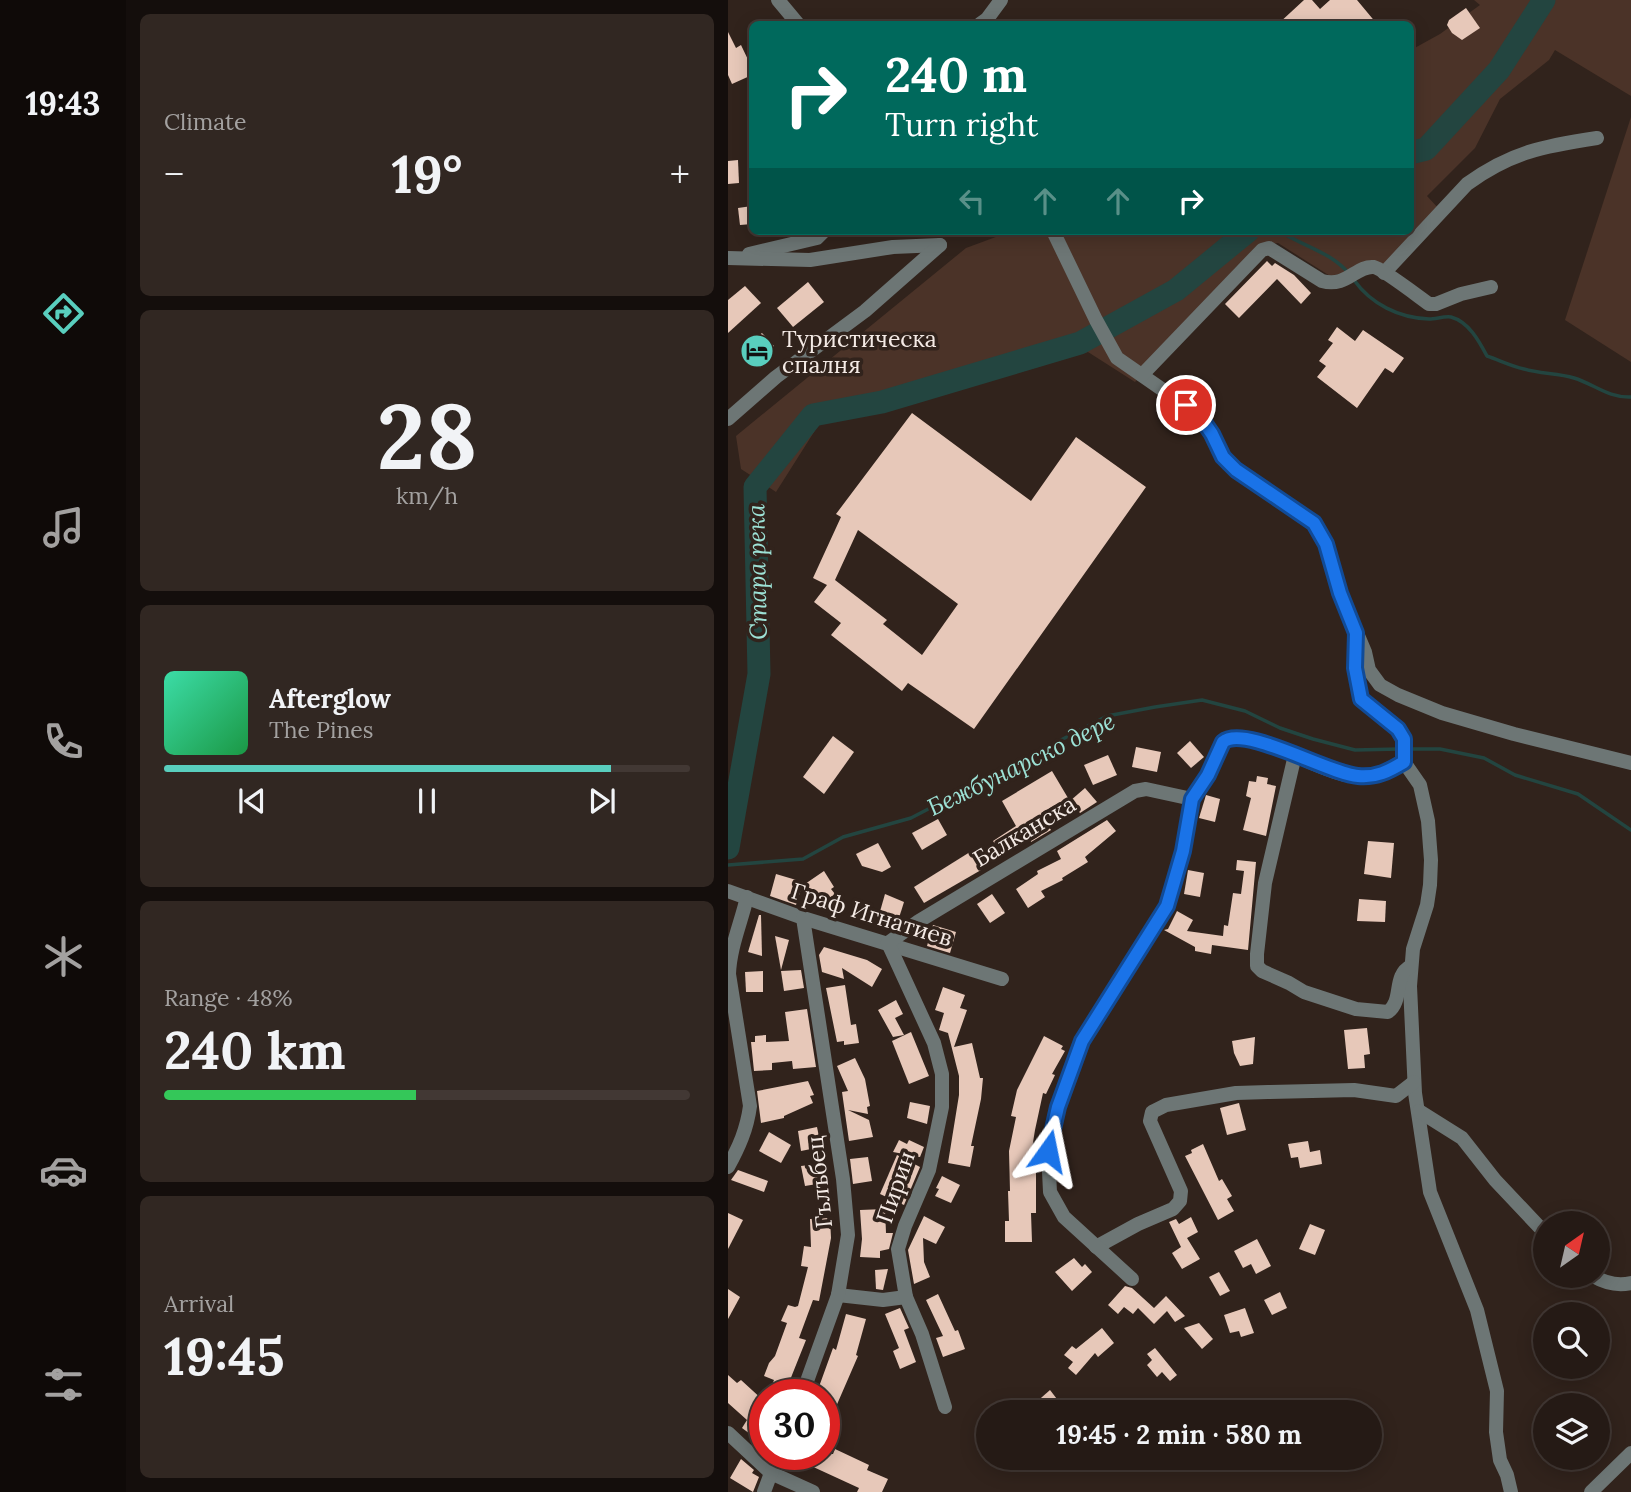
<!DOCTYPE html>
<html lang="en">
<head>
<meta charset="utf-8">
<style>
	:root { --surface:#251a15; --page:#312722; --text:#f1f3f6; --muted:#a3a1a0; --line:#423834; --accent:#59cebe }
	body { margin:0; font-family:Lora,serif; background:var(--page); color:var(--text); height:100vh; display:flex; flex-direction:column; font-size:26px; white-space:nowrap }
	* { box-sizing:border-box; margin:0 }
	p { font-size:23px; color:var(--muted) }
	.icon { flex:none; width:38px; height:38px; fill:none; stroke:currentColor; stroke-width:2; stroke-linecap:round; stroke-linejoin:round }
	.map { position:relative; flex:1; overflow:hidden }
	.drawer { display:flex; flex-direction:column; gap:14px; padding:14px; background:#140e0c; width:602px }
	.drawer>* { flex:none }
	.top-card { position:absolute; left:21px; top:21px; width:665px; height:214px; border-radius:10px; box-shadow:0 4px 18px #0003,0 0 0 2px var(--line); background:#00695c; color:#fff; overflow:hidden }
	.needle { width:46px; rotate:34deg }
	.tools { position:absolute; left:805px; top:1211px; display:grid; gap:14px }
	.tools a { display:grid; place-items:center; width:77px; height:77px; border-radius:50%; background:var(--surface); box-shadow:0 4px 18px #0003,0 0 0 2px var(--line); font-size:35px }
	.speed { position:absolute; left:21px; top:1379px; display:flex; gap:14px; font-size:35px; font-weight:700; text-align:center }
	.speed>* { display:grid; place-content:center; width:91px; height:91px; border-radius:50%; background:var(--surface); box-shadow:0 4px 18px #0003,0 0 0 2px var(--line); line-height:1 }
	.speed .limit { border:10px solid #d22; background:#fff; color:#111 }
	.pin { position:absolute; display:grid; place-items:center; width:60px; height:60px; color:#fff; margin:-30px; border:4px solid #fff; border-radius:50%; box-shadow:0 2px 7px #0007 }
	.me { position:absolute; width:77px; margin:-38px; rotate:12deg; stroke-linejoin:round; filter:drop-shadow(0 0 5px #0008) }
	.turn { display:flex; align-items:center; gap:24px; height:147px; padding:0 21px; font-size:32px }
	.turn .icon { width:91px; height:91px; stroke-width:2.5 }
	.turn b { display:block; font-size:49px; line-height:60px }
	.lanes { display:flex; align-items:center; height:66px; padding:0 21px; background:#0003; justify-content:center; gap:35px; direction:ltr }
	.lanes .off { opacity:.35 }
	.big { font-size:52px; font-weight:800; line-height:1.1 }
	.drawer .widget { flex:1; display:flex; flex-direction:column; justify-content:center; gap:10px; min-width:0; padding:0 24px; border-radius:10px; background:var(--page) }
	.drawer .dial { align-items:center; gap:0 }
	.dial b { font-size:91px; line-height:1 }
	.song { display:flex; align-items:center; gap:21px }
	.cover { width:84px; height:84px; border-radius:10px; background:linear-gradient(135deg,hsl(160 70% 55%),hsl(140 70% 35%)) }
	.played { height:7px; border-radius:4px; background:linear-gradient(90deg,var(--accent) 85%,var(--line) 85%) }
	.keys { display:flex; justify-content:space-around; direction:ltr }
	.heat { display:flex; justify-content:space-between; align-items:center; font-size:38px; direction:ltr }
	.charge { height:10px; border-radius:5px; background:linear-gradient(90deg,#34c759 48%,var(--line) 0) }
	.trip { position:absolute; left:248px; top:1400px; width:406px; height:70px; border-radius:35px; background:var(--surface); box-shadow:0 4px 18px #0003,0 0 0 2px var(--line); font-weight:800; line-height:70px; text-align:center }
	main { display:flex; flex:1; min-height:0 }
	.tabs { display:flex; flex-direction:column; width:126px; justify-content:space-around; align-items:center; background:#0f0a08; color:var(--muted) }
	.tabs .icon { width:49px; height:49px }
	.tabs .on { color:var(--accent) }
	.tabs b { font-size:32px; color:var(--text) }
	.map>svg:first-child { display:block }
	.green { fill:#4b3328 }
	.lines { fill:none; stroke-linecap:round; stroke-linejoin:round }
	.stream { stroke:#234540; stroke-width:3.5 }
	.river { stroke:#234540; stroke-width:23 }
	.building { fill:#e7c8b9; fill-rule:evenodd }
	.street { stroke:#6d7675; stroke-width:14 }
	.route-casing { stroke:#114b97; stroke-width:18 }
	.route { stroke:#1a73e8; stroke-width:12 }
	.labels { text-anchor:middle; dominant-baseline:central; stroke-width:7; stroke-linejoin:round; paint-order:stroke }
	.poi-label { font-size:23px; fill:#f4eae5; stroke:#31231c; text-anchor:start }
	.street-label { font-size:23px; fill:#f4eae5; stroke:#31231c }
	.water-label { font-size:24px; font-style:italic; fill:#9de2d6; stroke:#31231c }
</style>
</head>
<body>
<main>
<nav class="tabs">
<b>19:43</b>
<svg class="icon on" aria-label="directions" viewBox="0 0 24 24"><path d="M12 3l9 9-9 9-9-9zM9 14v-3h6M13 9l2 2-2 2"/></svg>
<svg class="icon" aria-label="music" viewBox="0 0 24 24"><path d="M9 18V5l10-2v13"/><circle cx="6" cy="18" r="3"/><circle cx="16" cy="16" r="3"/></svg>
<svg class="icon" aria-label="phone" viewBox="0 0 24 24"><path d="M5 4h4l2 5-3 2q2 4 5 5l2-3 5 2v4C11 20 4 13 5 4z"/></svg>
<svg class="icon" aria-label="climate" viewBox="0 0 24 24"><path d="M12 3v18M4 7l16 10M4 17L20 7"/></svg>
<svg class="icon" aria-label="car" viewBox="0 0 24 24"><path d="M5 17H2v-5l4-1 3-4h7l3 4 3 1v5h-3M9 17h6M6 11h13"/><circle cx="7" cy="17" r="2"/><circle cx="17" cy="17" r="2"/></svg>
<svg class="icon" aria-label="filters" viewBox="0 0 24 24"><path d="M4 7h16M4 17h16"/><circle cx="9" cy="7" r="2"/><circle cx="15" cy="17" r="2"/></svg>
</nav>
<section class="drawer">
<div class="widget"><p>Climate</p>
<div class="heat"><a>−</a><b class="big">19°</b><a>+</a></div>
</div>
<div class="widget dial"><b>28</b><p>km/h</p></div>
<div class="widget">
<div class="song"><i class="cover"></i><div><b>Afterglow</b><p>The Pines</p></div></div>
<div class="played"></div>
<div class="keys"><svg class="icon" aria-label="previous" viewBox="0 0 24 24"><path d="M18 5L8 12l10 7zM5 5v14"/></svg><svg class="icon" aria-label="pause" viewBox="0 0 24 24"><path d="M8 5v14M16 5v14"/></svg><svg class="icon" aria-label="next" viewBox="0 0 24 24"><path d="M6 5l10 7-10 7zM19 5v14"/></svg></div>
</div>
<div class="widget"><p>Range · 48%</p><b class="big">240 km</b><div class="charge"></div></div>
<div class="widget"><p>Arrival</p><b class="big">19:45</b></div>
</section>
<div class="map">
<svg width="903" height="1492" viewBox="0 0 903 1492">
	<rect width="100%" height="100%" fill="#31231c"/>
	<!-- green -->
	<g class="green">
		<polygon points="746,0 903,0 903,96 827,50 821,60 772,99 747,148 699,196 712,210 668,261 602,276 550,243 536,245 509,266 407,382 360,352 162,411 93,421 48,492 13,469 8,436 238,248 284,231 682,231 683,50 712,34 752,5"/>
		<polygon points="903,117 903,362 837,320"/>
	</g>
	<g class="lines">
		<!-- stream -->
		<g class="stream">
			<path d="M551,231C573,245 605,253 621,274"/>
			<path d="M626,280C643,304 671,318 701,319C708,319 716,316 723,317C741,322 751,341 759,356C771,360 783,366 796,369C812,374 830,373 846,378C866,384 880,398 903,397"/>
			<polyline points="679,749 712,749 756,758 787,775 850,794 903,830"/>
			<polyline points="0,865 75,859 115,837 183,818 379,716 427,707 474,700 517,711 552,728 585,739 627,750 671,749"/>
		</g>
		<!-- river -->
		<g class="river">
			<polyline points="682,153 698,149 771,70 816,0"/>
			<polyline points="0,848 31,674 27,487 85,415 154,402 352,343 448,290 520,231"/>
		</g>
	</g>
	<!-- building -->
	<g class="building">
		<polygon points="576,0 584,0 592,9 602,0 629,0 649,24 550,24"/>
		<polygon points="738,8 752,28 734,40 724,33 719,25 721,20"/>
		<polygon points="0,32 8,48 13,45 24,68 24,75 4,84 0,75"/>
		<polygon points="10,160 11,183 0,184 0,161"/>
		<polygon points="24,206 24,224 12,225 10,208"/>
		<polygon points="539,261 544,266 547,263 566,275 583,293 573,304 549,279 511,318 497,304"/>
		<polygon points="80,282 96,302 65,327 49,308"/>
		<polygon points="17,286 33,303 0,333 0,300"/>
		<polygon points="609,327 627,341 635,330 676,358 665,373 657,368 629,408 589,377 598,366 591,361 605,343 600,340"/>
		<polygon points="34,333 46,346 36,354 39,358 29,366 15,348"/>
		<path d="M184,413L303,501L348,437L418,487L246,729L180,683L174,691L103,635L113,623L86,602L99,585L85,578L113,517L108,514ZM130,530L230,604L194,655L155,624L159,620L107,580Z"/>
		<polygon points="105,736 126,752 96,794 75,777"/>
		<polygon points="462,741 476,757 463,768 449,753"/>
		<polygon points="408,747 433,752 429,772 404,767"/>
		<polygon points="380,755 389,775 365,785 356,765"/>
		<polygon points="324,771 340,798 313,813 323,830 303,842 302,839 275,856 265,841 288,826 274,801"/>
		<polygon points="529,776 540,778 539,784 548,786 538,836 515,830 523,798 518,796 521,781 528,782"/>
		<polygon points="357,788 369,802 352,813 342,801"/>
		<polygon points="478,795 492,799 487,822 471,818"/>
		<polygon points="210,819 219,835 194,850 184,833"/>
		<polygon points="379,820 388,831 357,857 360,862 334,878 335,880 313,891 317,897 300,908 288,889 310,874 309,871 333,859 329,851"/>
		<polygon points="640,841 666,843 663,878 636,874"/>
		<polygon points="150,843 163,867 154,872 134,866 128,854"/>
		<polygon points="242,852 253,870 196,903 186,887"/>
		<polygon points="509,860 528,862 520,950 484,945 483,954 467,951 467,947 436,930 440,929 449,911 465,920 459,931 495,936 496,925 500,926 505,893 513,894 516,871 508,870"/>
		<polygon points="460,870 476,873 472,897 456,894"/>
		<polygon points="96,871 106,887 103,889 107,894 91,905 77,884"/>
		<polygon points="48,874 75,882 68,905 42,896"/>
		<polygon points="157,894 176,902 170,921 151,915"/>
		<polygon points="264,894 277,913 262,923 249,904"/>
		<polygon points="631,899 658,901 657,922 629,921"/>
		<polygon points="31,915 33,915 34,956 20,952"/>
		<polygon points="205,925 228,932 222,953 199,946"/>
		<polygon points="47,936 61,940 53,970"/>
		<polygon points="96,947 139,960 154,969 144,987 114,968 116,979 94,972 91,955"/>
		<polygon points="73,970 76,988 56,991 53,971"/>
		<polygon points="35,971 35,992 18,992 17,972"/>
		<polygon points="117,985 123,1025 128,1024 131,1043 116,1045 116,1041 109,1042 98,988"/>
		<polygon points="215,987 237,995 232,1008 239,1010 226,1047 244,1043 252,1078 255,1078 253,1099 243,1146 246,1146 242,1167 220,1163 231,1095 231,1076 220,1033 211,1030 216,1013 207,1010"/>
		<polygon points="168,1000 175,1014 167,1018 176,1035 165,1037 150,1010"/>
		<polygon points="79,1009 88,1067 65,1069 64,1061 44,1063 44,1070 26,1071 23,1042 27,1042 27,1036 38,1035 38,1042 61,1041 57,1012"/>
		<polygon points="639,1028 642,1054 636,1055 637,1068 620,1069 616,1030"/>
		<polygon points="183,1032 201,1076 181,1084 164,1041"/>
		<polygon points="316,1036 335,1046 333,1049 337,1051 324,1074 327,1075 318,1094 315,1093 307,1130 302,1161 308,1161 308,1213 303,1213 304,1242 277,1242 277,1221 281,1221 280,1191 282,1191 281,1151 288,1117 283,1116 289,1090"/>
		<polygon points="527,1037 525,1064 512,1066 506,1053 504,1041"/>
		<polygon points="127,1058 137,1079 142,1106 139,1107 140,1114 120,1110 141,1120 145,1137 121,1141 114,1092 120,1091 109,1066"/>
		<polygon points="80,1081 86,1095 82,1096 85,1103 56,1116 56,1118 33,1123 29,1091"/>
		<polygon points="182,1102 202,1106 199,1124 179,1118"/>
		<polygon points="511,1103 518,1130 499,1135 492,1108"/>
		<polygon points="89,1127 93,1147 73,1151 70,1131"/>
		<polygon points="41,1132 63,1145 53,1163 31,1151"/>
		<polygon points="171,1140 179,1144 181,1140 196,1147 192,1157 165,1152"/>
		<polygon points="580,1141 582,1152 592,1150 594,1164 572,1168 570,1157 563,1158 560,1144"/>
		<polygon points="475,1144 491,1181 494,1179 504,1196 499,1199 506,1211 490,1220 457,1156 464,1153 463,1150"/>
		<polygon points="169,1155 192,1167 176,1205 152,1194"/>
		<polygon points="140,1157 144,1181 125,1184 122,1159"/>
		<polygon points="97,1163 101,1182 77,1186 73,1166"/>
		<polygon points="10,1170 40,1181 36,1192 3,1180"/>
		<polygon points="214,1176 232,1185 223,1203 207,1196 211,1189 208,1188"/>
		<polygon points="157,1209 158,1233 165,1233 161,1249 152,1251 152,1258 132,1257 134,1239 132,1210"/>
		<polygon points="0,1213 15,1220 0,1249"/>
		<polygon points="196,1216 217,1227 208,1244 195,1238 196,1262 202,1277 186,1284 180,1250"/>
		<polygon points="463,1217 470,1232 459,1238 472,1259 454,1269 444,1253 453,1247 441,1222 448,1219 451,1224"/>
		<polygon points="102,1218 103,1238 91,1301 85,1300 71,1338 78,1340 56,1395 40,1395 46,1380 36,1376 41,1363 47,1356 59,1323 53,1321 60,1305 67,1307 70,1306 80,1267 73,1266 76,1246 83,1247 82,1219"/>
		<polygon points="582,1224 597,1230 587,1255 571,1249"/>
		<polygon points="529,1239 543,1266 528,1274 523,1264 515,1268 506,1251"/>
		<polygon points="346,1258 354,1267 357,1264 364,1272 344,1291 327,1272"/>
		<polygon points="160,1269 155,1290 148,1289 147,1270"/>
		<polygon points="491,1272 502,1291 492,1296 481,1277"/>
		<polygon points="397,1286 404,1288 426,1308 438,1296 457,1316 447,1322 439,1311 426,1324 410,1308 405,1314 396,1307 390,1314 380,1305"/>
		<polygon points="0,1289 12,1297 0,1319"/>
		<polygon points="552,1292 559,1308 544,1315 536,1300"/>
		<polygon points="210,1294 227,1331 230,1330 237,1349 215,1357 208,1338 215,1336 198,1300"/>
		<polygon points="172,1308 181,1328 176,1330 188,1362 172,1369 165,1351 171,1348 157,1314"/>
		<polygon points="517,1308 526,1333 513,1337 511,1331 502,1333 496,1315"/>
		<polygon points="118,1314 138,1319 128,1355 130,1356 107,1409 96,1405 96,1395 88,1395 105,1348 108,1350"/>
		<polygon points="471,1323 485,1339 474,1349 456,1328"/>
		<polygon points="374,1328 386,1343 370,1357 367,1353 348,1375 340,1368 345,1362 336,1355 344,1346 348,1349"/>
		<polygon points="427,1348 449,1375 442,1381 434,1372 429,1377 419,1365 424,1360 419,1354"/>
		<polygon points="0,1375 9,1383 13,1380 37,1402 37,1445 14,1428 19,1420 0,1403"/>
		<polygon points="322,1390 332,1403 321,1412 311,1412 305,1405"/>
		<polygon points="107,1449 141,1465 139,1470 160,1479 154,1492 129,1492 131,1488 81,1465 80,1468 58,1459 59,1454 105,1454"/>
		<polygon points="13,1459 26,1470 24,1473 31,1477 25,1492 2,1478"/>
	</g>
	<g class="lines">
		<!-- street -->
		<g class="street">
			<polyline points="50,0 70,24"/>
			<polyline points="252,24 259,19 273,0"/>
			<polyline points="325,231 368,320 389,358 471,415 484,434 495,457 507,470 586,523 598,544 612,593 637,652 641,670 652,685 670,695 714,713 786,734 903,763"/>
			<polyline points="21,254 89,238 96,231"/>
			<polyline points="0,258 82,260 165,247 212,245"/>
			<path d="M656,273L739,184C783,152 816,146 869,138"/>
			<path d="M414,375L534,250L541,248L594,281C619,288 628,265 646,267C655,269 691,297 701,304H708L733,294L763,287"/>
			<polyline points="0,419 48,377 137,311 212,245"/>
			<polyline points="628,633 627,668 633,699 662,721 676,739 676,762 692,785 700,821 703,860 702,885 699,905 685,949 682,986 687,1093 702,1192 749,1310 769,1391 768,1432 772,1460 779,1475 783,1492"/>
			<path d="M567,755L537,883L529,954V966L534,971L561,983L576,992L628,1009L660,1012C676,1000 664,976 683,966"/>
			<polyline points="0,891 75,918 274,979"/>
			<polyline points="691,1111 734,1138 767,1180 817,1233"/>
			<path d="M0,1167C11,1147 19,1129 22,1106L1,974C2,947 13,923 19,897"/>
			<polyline points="368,1247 410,1224 445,1209 452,1201 453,1191 422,1121 424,1112 438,1105 508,1093 540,1092 626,1090 668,1096 686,1082"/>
			<path d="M865,1276C877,1283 890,1286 903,1283"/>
			<path d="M404,1279L336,1217L322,1192L320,1151L330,1107L354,1041L439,907L455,851L464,799L480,775L495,742L499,739C552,732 606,793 657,773C664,771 670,766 676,762"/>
			<polyline points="110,1295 155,1300 178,1297"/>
			<polyline points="74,1395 110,1295 120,1235 115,1179 75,918"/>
			<polyline points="217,1407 194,1334 178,1297 170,1249 177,1226 201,1170 214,1107 214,1074 206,1043 160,943 191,921 407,791 418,789 464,799"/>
			<polyline points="0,1433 43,1473 85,1492"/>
			<polyline points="36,1492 50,1454"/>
			<polyline points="863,1492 903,1453"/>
		</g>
	</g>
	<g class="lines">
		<defs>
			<path id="route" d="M320,1151L330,1107L354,1041L439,906L455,851L464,799L480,775L495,742C516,724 601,774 630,776C648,778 661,771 676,762V739L670,729L633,699L627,668L628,633L612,593L598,544L586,523L508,470L495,457L484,434L471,415L458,405"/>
		</defs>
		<!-- route casing -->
		<use href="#route" class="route-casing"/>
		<!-- route -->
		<use href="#route" class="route"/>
	</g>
	<!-- icons -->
	<defs>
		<symbol id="hotel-disc" viewBox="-11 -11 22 22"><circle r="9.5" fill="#59cebe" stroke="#31231c"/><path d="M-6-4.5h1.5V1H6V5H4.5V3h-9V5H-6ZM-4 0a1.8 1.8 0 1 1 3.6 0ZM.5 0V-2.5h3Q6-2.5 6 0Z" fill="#111"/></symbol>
	</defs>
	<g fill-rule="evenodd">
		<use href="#hotel-disc" x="10" y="332" width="38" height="38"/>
	</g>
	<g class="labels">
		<!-- poi labels -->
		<g class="poi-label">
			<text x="54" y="338">Туристическа<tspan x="54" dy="26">спалня</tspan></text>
		</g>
		<!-- street labels -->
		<g class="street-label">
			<text transform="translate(296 831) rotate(-31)">Балканска</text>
			<text transform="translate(144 914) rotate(17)">Граф Игнатиев</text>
			<text transform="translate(91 1182) rotate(-96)">Гълъбец</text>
			<text transform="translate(167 1187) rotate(-71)">Пирин</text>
		</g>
		<!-- water labels -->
		<g class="water-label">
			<text transform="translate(29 572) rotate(-91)">Стара река</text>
			<text transform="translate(293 764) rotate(-26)">Бежбунарско дере</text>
		</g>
	</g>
</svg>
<div class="tools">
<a><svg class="needle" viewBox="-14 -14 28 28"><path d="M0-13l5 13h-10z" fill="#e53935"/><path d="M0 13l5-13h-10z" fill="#a3a1a0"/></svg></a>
<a><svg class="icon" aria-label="search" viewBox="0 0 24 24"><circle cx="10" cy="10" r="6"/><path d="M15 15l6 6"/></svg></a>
<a><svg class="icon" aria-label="layers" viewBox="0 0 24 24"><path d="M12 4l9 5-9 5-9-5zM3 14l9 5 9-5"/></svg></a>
</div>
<div class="speed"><div class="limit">30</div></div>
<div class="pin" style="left:458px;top:405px;background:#d93025"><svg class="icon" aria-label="arrive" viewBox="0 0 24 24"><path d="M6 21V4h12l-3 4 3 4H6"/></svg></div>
<svg class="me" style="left:320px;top:1151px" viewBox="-20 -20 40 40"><path d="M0-17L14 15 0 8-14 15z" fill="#1a73e8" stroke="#fff" stroke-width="4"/></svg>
<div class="trip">19:45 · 2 min · 580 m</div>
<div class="top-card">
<div class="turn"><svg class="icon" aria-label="right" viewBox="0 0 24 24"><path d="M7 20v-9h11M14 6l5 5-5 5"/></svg><div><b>240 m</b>Turn right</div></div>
<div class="lanes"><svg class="icon off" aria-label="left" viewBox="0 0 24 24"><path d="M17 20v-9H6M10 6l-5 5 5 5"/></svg><svg class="icon off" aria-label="ahead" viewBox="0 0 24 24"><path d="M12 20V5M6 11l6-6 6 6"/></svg><svg class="icon off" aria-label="ahead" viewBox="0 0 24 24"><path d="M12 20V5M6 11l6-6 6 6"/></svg><svg class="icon" aria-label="right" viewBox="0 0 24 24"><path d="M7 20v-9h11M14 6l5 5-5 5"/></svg></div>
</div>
</div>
</main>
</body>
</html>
